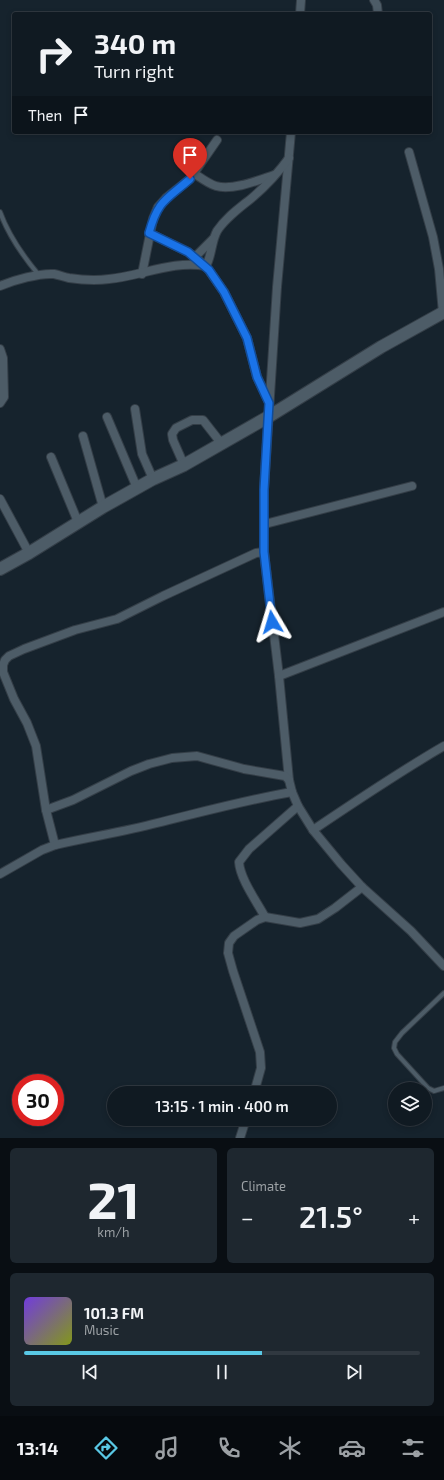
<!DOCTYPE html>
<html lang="en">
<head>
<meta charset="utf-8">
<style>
	:root { --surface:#101a22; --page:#1e272f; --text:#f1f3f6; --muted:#9ca1a5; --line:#303840; --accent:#59c8e5 }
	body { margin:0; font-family:"Exo 2",sans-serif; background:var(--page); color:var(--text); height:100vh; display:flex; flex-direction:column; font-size:15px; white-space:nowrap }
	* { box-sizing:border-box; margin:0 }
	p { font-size:13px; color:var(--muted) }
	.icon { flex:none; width:22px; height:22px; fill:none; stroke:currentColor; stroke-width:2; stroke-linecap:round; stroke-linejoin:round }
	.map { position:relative; height:1138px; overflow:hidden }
	.side { display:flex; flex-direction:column; gap:10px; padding:10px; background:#090e13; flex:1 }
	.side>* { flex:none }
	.hud { position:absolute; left:12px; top:12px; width:420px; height:122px; border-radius:4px; box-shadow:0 2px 6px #0003,0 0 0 1px var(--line); background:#101a22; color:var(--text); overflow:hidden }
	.tools { position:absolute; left:388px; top:1082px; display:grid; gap:8px }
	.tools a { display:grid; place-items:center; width:44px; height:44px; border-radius:50%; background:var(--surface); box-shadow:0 2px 6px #0003,0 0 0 1px var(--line); font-size:20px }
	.speed { position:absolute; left:12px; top:1074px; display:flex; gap:8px; font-size:20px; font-weight:700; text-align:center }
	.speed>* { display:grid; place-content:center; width:52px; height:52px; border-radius:50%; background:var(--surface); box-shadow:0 2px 6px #0003,0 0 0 1px var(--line); line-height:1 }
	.speed .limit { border:6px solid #d22; background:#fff; color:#111 }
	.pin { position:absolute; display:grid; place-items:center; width:34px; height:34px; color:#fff; margin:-41px -17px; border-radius:50% 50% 50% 0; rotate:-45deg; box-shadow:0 0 4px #0007 }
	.pin .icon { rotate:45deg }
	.me { position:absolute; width:44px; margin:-22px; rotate:353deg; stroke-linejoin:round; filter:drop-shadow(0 0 3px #0008) }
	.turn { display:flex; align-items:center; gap:14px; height:84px; padding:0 16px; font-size:18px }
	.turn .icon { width:52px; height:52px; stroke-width:2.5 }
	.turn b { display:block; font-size:28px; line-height:34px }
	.then { display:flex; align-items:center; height:38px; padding:0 16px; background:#0003; gap:8px; font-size:15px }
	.big { font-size:30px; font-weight:600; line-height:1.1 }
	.side .widget { flex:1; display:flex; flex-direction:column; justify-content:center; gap:6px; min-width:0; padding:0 14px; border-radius:6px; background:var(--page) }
	.side .dial { align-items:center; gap:0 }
	.dial b { font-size:52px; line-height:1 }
	.song { display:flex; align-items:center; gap:12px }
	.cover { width:48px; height:48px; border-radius:6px; background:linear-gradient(135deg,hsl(260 70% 55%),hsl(70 70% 35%)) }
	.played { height:4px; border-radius:2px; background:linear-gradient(90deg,var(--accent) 60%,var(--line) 60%) }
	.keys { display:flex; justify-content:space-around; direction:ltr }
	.heat { display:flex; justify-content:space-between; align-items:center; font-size:22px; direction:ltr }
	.side .tiles { flex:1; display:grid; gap:10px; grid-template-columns:1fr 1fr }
	.widget:last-child { grid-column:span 2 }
	.trip { position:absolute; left:107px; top:1086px; width:230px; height:40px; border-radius:20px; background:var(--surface); box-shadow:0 2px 6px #0003,0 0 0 1px var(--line); font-weight:600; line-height:40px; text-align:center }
	.tabs { display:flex; height:64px; justify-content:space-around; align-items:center; background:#060a0e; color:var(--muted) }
	.tabs .icon { width:28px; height:28px }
	.tabs .selected { color:var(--accent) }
	.tabs b { font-size:18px; color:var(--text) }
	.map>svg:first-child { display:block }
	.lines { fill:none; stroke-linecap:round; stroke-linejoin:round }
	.lane-casing { stroke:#343e47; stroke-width:6 }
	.street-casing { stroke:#343e47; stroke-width:10 }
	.secondary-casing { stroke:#343e47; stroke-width:14 }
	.lane { stroke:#4d5c67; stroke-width:4 }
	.street { stroke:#4d5c67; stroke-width:8 }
	.secondary { stroke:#4d5c67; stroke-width:12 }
	.route-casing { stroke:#114b97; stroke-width:10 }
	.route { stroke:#1a73e8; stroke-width:7 }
</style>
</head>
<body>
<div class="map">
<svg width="444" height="1138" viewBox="0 0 444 1138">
	<rect width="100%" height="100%" fill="#16232d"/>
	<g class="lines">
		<defs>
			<g id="lane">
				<path d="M0,212C8,234 23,256 38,274"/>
				<polyline points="444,993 402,1033 395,1042 394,1048 397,1054 428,1088 434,1091 444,1088"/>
			</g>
			<g id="street">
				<polyline points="374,0 377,5 378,14"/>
				<polyline points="300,14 301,0"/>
				<polyline points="291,132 277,287 264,489 264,552 279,676 289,780 292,792 298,806 313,830 341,864 362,887 411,931 444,966"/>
				<polyline points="409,152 433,237 439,269 443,313"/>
				<path d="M195,174C201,178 209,184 216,186C232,191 259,180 274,175"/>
				<path d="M149,233L188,252L206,266C212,255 211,242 217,231C226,217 241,207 253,197C267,185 278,173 289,158"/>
				<polyline points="195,257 213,239"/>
				<polyline points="142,274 153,219 158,207 166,198 190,179 217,140"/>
				<path d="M0,286C14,280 39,273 54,274C59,275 64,277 69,278C82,280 95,281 109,279C142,276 172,260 206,266L224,292L247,338L257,377L269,402"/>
				<polyline points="0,349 3,358 4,397 0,403"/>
				<polyline points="135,409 142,454 153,479"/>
				<polyline points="107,417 137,488"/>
				<polyline points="83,436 103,507"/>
				<polyline points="51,457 78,522"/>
				<polyline points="184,465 173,440 172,434 176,428 192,420 203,420 221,443"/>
				<polyline points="0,499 29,553"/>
				<polyline points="265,524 412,486"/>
				<polyline points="279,676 444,612"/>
				<polyline points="46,810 73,800 131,771 149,764 172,758 197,756 244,769 285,776 289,780"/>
				<path d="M313,830C356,801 399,772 444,746"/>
				<polyline points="55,845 46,810 36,746 27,723 14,699 3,672 3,665 5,660 9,656 24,649 75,630 117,619 163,596 256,553 264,552"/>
				<path d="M0,874L42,850L55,845C89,837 123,832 157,823C202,812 246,800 292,792"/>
				<path d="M265,917C257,902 240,879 239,862L249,849L298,806"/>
				<polyline points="254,1093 261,1068 260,1052 233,971 228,953 229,943 234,936 257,920 265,917 300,923 318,919 335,908 362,887"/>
				<polyline points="240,1138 246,1119"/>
			</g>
			<polyline id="secondary" points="0,569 29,553 103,507 153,479 184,465 268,417 381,347 444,312"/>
		</defs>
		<!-- lane casing -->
		<use href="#lane" class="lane-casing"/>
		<!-- street casing -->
		<use href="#street" class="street-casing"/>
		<!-- secondary casing -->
		<use href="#secondary" class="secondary-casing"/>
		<!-- lane -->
		<use href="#lane" class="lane"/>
		<!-- street -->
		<use href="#street" class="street"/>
		<!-- secondary -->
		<use href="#secondary" class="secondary"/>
	</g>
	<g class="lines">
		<defs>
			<path id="route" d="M190,179C166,200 158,200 149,233L188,252L209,270L224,292L247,338L257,377L269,403L264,490V552L272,622"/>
		</defs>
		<!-- route casing -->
		<use href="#route" class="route-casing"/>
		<!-- route -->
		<use href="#route" class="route"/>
	</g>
</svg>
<div class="tools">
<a><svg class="icon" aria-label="layers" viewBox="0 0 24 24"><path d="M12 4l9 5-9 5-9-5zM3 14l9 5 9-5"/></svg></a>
</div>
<div class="speed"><div class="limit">30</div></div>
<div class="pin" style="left:190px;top:179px;background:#d93025"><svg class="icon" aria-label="arrive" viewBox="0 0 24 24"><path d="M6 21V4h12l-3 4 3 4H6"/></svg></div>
<svg class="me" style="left:272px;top:622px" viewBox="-20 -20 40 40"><path d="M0-17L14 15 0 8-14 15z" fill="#1a73e8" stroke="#fff" stroke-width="4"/></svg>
<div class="trip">13:15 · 1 min · 400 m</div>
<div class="hud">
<div class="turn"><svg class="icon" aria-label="right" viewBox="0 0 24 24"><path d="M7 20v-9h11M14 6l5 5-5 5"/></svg><div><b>340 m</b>Turn right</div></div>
<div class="then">Then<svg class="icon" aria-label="arrive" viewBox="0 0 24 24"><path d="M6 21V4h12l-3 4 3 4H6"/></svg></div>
</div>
</div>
<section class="side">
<div class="tiles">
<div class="widget dial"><b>21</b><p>km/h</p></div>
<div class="widget"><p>Climate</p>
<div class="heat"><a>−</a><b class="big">21.5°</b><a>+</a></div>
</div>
<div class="widget">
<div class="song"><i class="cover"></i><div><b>101.3 FM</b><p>Music</p></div></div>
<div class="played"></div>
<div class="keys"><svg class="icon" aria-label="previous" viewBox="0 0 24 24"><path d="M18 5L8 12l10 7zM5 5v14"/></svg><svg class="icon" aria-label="pause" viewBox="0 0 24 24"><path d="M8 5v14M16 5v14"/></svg><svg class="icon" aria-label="next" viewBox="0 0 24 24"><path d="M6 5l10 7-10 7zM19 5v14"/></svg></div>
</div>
</div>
</section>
<nav class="tabs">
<b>13:14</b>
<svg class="icon selected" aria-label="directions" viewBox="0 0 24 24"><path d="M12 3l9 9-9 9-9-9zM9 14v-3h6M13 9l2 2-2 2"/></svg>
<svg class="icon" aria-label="music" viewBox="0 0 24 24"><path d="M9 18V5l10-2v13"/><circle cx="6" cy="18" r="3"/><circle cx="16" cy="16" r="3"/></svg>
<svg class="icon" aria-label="phone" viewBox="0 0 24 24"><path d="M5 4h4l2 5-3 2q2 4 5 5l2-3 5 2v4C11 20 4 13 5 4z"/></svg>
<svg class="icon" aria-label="climate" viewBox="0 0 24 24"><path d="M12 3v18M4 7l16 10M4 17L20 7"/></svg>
<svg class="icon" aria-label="car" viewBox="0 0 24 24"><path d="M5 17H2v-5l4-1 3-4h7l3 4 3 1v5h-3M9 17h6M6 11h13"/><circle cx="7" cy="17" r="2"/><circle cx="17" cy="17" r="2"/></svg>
<svg class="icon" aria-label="filters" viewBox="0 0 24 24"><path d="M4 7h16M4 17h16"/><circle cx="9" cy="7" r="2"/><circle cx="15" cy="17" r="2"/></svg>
</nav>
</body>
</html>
